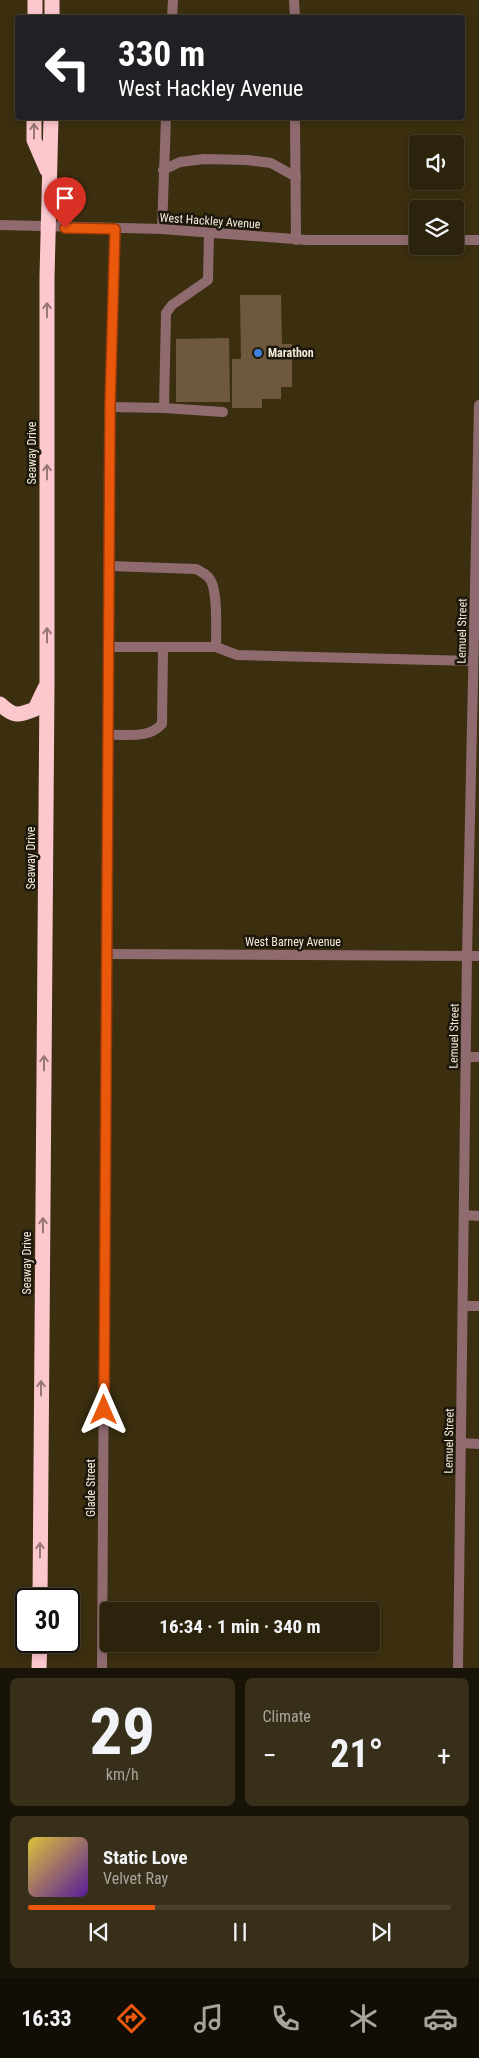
<!DOCTYPE html>
<html lang="en">
<head>
<meta charset="utf-8">
<style>
	:root { --surface:#2c230c; --page:#382f1a; --text:#f1f3f6; --muted:#a6a49d; --line:#48402d; --accent:#ea580c }
	body { margin:0; font-family:"Roboto Condensed",sans-serif; background:var(--page); color:var(--text); height:100vh; display:flex; flex-direction:column; font-size:19px; white-space:nowrap }
	* { box-sizing:border-box; margin:0 }
	p { font-size:16px; color:var(--muted) }
	.icon { flex:none; width:28px; height:28px; fill:none; stroke:currentColor; stroke-width:2; stroke-linecap:round; stroke-linejoin:round }
	.map { position:relative; height:1668px; overflow:hidden }
	.drawer { display:flex; flex-direction:column; gap:10px; padding:10px; background:#181307; flex:1 }
	.drawer>* { flex:none }
	.banner { position:absolute; left:15px; top:15px; width:450px; height:105px; border-radius:5px; box-shadow:0 2px 8px #0003,0 0 0 1px var(--line); background:#202124; color:#fff; overflow:hidden }
	.tools { position:absolute; left:409px; top:135px; display:grid; gap:10px }
	.tools a { display:grid; place-items:center; width:55px; height:55px; border-radius:5px; background:var(--surface); box-shadow:0 2px 8px #0003,0 0 0 1px var(--line); font-size:25px }
	.speed { position:absolute; left:15px; top:1588px; display:flex; gap:10px; font-size:25px; font-weight:700; text-align:center }
	.speed>* { display:grid; place-content:center; width:65px; height:65px; border-radius:50%; background:var(--surface); box-shadow:0 2px 8px #0003,0 0 0 1px var(--line); line-height:1 }
	.speed .limit { border:2px solid #111; border-radius:8px; background:#fff; color:#111 }
	.pin { position:absolute; display:grid; place-items:center; width:42px; height:42px; color:#fff; margin:-51px -21px; border-radius:50% 50% 50% 0; rotate:-45deg; box-shadow:0 0 5px #0007 }
	.pin .icon { rotate:45deg }
	.me { position:absolute; width:55px; margin:-28px; rotate:0deg; stroke-linejoin:round; filter:drop-shadow(0 0 4px #0008) }
	.turn { display:flex; align-items:center; gap:18px; height:105px; padding:0 20px; font-size:22px }
	.turn .icon { width:65px; height:65px; stroke-width:2.5 }
	.turn b { display:block; font-size:35px; line-height:42px }
	.big { font-size:38px; font-weight:700; line-height:1.1 }
	.drawer .widget { flex:1; display:flex; flex-direction:column; justify-content:center; gap:8px; min-width:0; padding:0 18px; border-radius:8px; background:var(--page) }
	.drawer .dial { align-items:center; gap:0 }
	.dial b { font-size:65px; line-height:1 }
	.song { display:flex; align-items:center; gap:15px }
	.cover { width:60px; height:60px; border-radius:8px; background:linear-gradient(135deg,hsl(50 70% 55%),hsl(270 70% 35%)) }
	.played { height:5px; border-radius:2px; background:linear-gradient(90deg,var(--accent) 30%,var(--line) 30%) }
	.keys { display:flex; justify-content:space-around; direction:ltr }
	.heat { display:flex; justify-content:space-between; align-items:center; font-size:28px; direction:ltr }
	.drawer .tiles { flex:1; display:grid; gap:10px; grid-template-columns:1fr 1fr }
	.widget:last-child { grid-column:span 2 }
	.trip { position:absolute; left:100px; top:1602px; width:280px; height:50px; border-radius:5px; background:var(--surface); box-shadow:0 2px 8px #0003,0 0 0 1px var(--line); font-weight:700; line-height:50px; text-align:center }
	.dock { display:flex; height:80px; justify-content:space-around; align-items:center; background:#120e05; color:var(--muted) }
	.dock .icon { width:35px; height:35px }
	.dock .on { color:var(--accent) }
	.dock b { font-size:22px; color:var(--text) }
	.map>svg:first-child { display:block }
	.building { fill:#6f593e }
	.lines { fill:none; stroke-linecap:round; stroke-linejoin:round }
	.lane { stroke:#8f6b70; stroke-width:10 }
	.street { stroke:#8f6b70; stroke-width:10 }
	.highway { stroke:#fdc7ce; stroke-width:15 }
	.oneway { stroke:#987876 }
	.route-casing { stroke:#983908; stroke-width:12 }
	.route { stroke:#ea580c; stroke-width:9 }
	.shop-dot { fill:#3f7fe0; stroke:#1d180b; stroke-width:2 }
	.labels { text-anchor:middle; dominant-baseline:central; stroke-width:5; stroke-linejoin:round; paint-order:stroke }
	.street-label { font-size:12px; fill:#f2ebda; stroke:#1d180b }
	.poi-label { font-size:12px; font-weight:bold; fill:#f2ebda; stroke:#1d180b; text-anchor:start }
</style>
</head>
<body>
<div class="map">
<svg width="479" height="1668" viewBox="0 0 479 1668">
	<rect width="100%" height="100%" fill="#3b2f10"/>
	<!-- building -->
	<g class="building">
		<polygon points="240,295 281,295 282,344 292,344 292,387 281,387 281,399 262,399 262,408 232,408 232,359 241,359"/>
		<polygon points="229,338 230,402 176,402 176,339"/>
	</g>
	<g class="lines">
		<!-- lane -->
		<g class="lane">
			<polyline points="294,0 295,18"/>
			<polyline points="172,18 173,0"/>
			<polyline points="295,118 296,240"/>
			<polyline points="163,170 180,162 204,159 247,160 271,163 296,177"/>
			<polyline points="162,229 166,118"/>
			<polyline points="110,407 164,408 166,313 172,305 208,280 209,233"/>
			<polyline points="164,408 223,412"/>
			<path d="M109,566L196,569C202,572 208,575 211,581C218,593 216,632 216,647"/>
			<polyline points="109,647 216,647 237,655 473,661"/>
			<path d="M108,735C127,734 149,739 162,724L163,647"/>
			<polyline points="466,1057 479,1057"/>
			<polyline points="464,1215 479,1216"/>
			<polyline points="463,1306 479,1306"/>
			<polyline points="461,1443 479,1444"/>
		</g>
		<!-- street -->
		<g class="street">
			<polyline points="0,225 162,229 307,240 418,240"/>
			<polyline points="455,240 479,240"/>
			<polyline points="106,954 479,956"/>
			<polyline points="102,1668 110,407 115,229"/>
			<polyline points="458,1668 467,956 479,405"/>
		</g>
		<!-- highway -->
		<g class="highway">
			<polyline points="35,18 35,0"/>
			<polyline points="52,18 52,0"/>
			<polyline points="34,118 34,140 47,170"/>
			<path d="M0,704C14,717 18,716 35,709L45,688"/>
			<polyline points="40,1599 47,683 47,277 51,118"/>
			<polyline points="39,1668 40,1641"/>
		</g>
	</g>
	<!-- one-way arrows -->
	<defs><path id="oneway-shaft" d="M-6 0H5M1.5-3L5.5 0L1.5 3" fill="none" stroke-width="1.6" stroke-linecap="round" stroke-linejoin="round" transform="scale(1.25)"/></defs>
	<g class="oneway">
		<use href="#oneway-shaft" transform="translate(34 131) rotate(-90)"/>
		<use href="#oneway-shaft" transform="translate(47 310) rotate(-90)"/>
		<use href="#oneway-shaft" transform="translate(47 472) rotate(-90)"/>
		<use href="#oneway-shaft" transform="translate(47 635) rotate(-90)"/>
		<use href="#oneway-shaft" transform="translate(44 1063) rotate(-90)"/>
		<use href="#oneway-shaft" transform="translate(43 1225) rotate(-90)"/>
		<use href="#oneway-shaft" transform="translate(41 1388) rotate(-90)"/>
		<use href="#oneway-shaft" transform="translate(40 1550) rotate(-90)"/>
	</g>
	<g class="lines">
		<defs>
			<polyline id="route" points="65,228 115,229 110,407 104,1410"/>
		</defs>
		<!-- route casing -->
		<use href="#route" class="route-casing"/>
		<!-- route -->
		<use href="#route" class="route"/>
	</g>
	<!-- markers -->
	<circle class="shop-dot" cx="258" cy="353" r="5"/>
	<g class="labels">
		<!-- street labels -->
		<g class="street-label">
			<text transform="translate(210 221) rotate(4)">West Hackley Avenue</text>
			<text transform="translate(32 453) rotate(-90)">Seaway Drive</text>
			<text transform="translate(462 631) rotate(-89)">Lemuel Street</text>
			<text transform="translate(31 858) rotate(-90)">Seaway Drive</text>
			<text x="293" y="942">West Barney Avenue</text>
			<text transform="translate(454 1036) rotate(-89)">Lemuel Street</text>
			<text transform="translate(27 1263) rotate(-90)">Seaway Drive</text>
			<text transform="translate(449 1441) rotate(-89)">Lemuel Street</text>
			<text transform="translate(91 1488) rotate(-90)">Glade Street</text>
		</g>
		<!-- poi labels -->
		<g class="poi-label">
			<text x="268" y="353">Marathon</text>
		</g>
	</g>
</svg>
<div class="tools">
<a><svg class="icon" aria-label="sound" viewBox="0 0 24 24"><path d="M4 9h4l5-4v14l-5-4H4zM17 9q2 3 0 6"/></svg></a>
<a><svg class="icon" aria-label="layers" viewBox="0 0 24 24"><path d="M12 4l9 5-9 5-9-5zM3 14l9 5 9-5"/></svg></a>
</div>
<div class="speed"><div class="limit">30</div></div>
<div class="pin" style="left:65px;top:228px;background:#d93025"><svg class="icon" aria-label="arrive" viewBox="0 0 24 24"><path d="M6 21V4h12l-3 4 3 4H6"/></svg></div>
<svg class="me" style="left:104px;top:1410px" viewBox="-20 -20 40 40"><path d="M0-17L14 15 0 8-14 15z" fill="#ea580c" stroke="#fff" stroke-width="4"/></svg>
<div class="trip">16:34 · 1 min · 340 m</div>
<div class="banner">
<div class="turn"><svg class="icon" aria-label="left" viewBox="0 0 24 24"><path d="M17 20v-9H6M10 6l-5 5 5 5"/></svg><div><b>330 m</b>West Hackley Avenue</div></div>
</div>
</div>
<section class="drawer">
<div class="tiles">
<div class="widget dial"><b>29</b><p>km/h</p></div>
<div class="widget"><p>Climate</p>
<div class="heat"><a>−</a><b class="big">21°</b><a>+</a></div>
</div>
<div class="widget">
<div class="song"><i class="cover"></i><div><b>Static Love</b><p>Velvet Ray</p></div></div>
<div class="played"></div>
<div class="keys"><svg class="icon" aria-label="previous" viewBox="0 0 24 24"><path d="M18 5L8 12l10 7zM5 5v14"/></svg><svg class="icon" aria-label="pause" viewBox="0 0 24 24"><path d="M8 5v14M16 5v14"/></svg><svg class="icon" aria-label="next" viewBox="0 0 24 24"><path d="M6 5l10 7-10 7zM19 5v14"/></svg></div>
</div>
</div>
</section>
<nav class="dock">
<b>16:33</b>
<svg class="icon on" aria-label="directions" viewBox="0 0 24 24"><path d="M12 3l9 9-9 9-9-9zM9 14v-3h6M13 9l2 2-2 2"/></svg>
<svg class="icon" aria-label="music" viewBox="0 0 24 24"><path d="M9 18V5l10-2v13"/><circle cx="6" cy="18" r="3"/><circle cx="16" cy="16" r="3"/></svg>
<svg class="icon" aria-label="phone" viewBox="0 0 24 24"><path d="M5 4h4l2 5-3 2q2 4 5 5l2-3 5 2v4C11 20 4 13 5 4z"/></svg>
<svg class="icon" aria-label="climate" viewBox="0 0 24 24"><path d="M12 3v18M4 7l16 10M4 17L20 7"/></svg>
<svg class="icon" aria-label="car" viewBox="0 0 24 24"><path d="M5 17H2v-5l4-1 3-4h7l3 4 3 1v5h-3M9 17h6M6 11h13"/><circle cx="7" cy="17" r="2"/><circle cx="17" cy="17" r="2"/></svg>
</nav>
</body>
</html>
